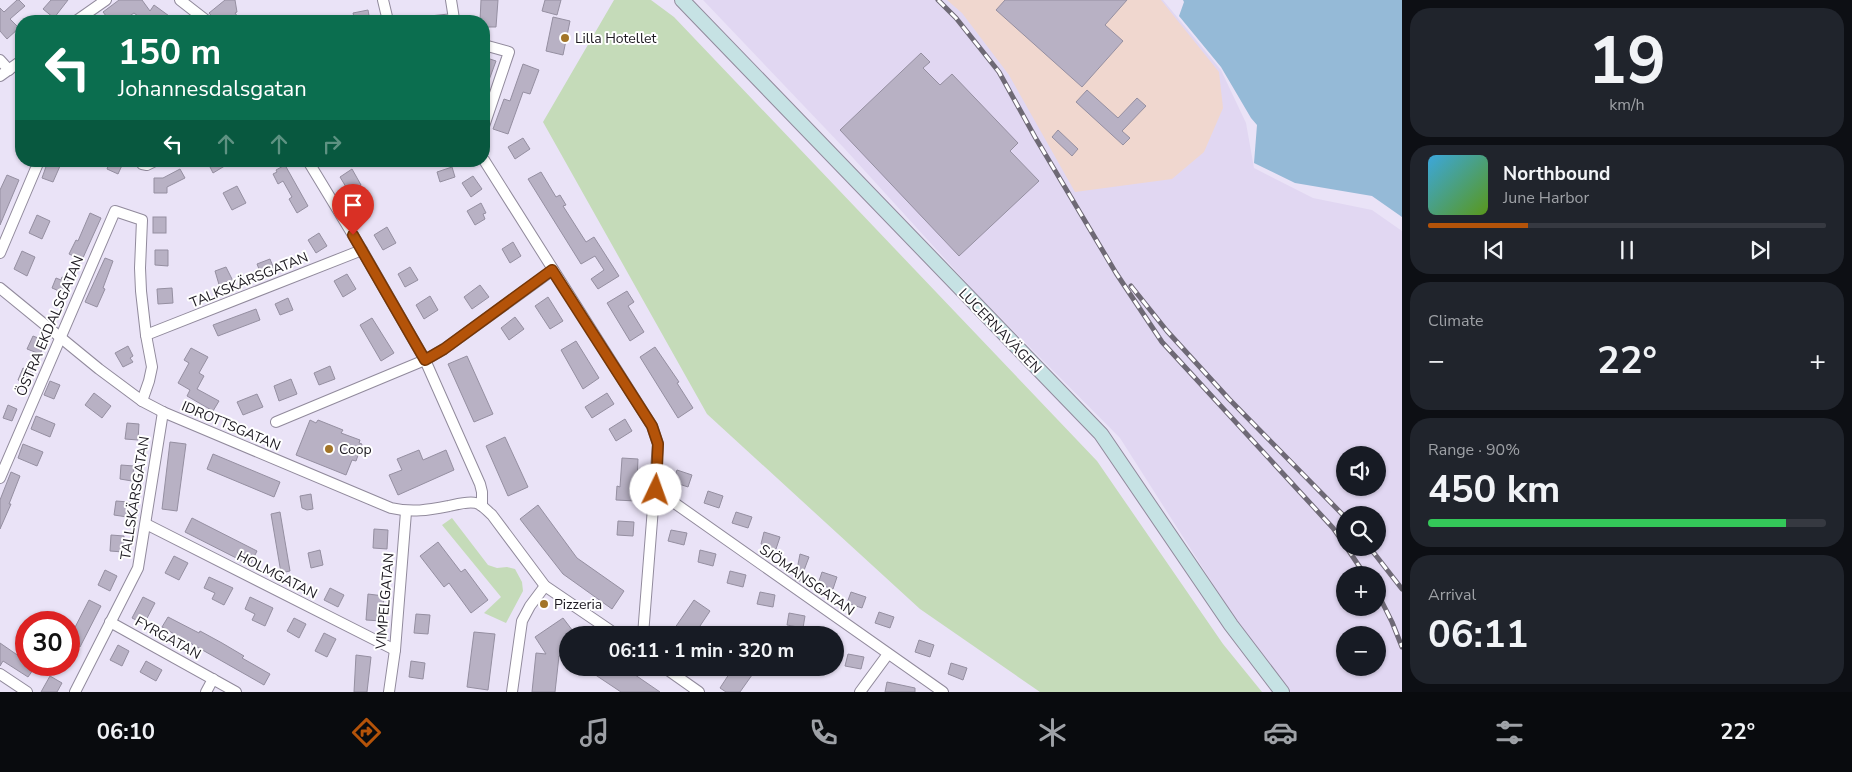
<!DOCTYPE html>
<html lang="en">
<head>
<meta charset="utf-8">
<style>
	:root { --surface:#171b24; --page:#20242c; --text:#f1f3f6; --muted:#9ea1a6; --line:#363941; --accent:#b45309 }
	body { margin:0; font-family:"Nunito Sans",sans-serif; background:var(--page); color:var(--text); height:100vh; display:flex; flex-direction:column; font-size:19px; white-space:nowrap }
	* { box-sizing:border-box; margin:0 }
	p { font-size:16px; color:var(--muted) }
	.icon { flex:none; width:28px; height:28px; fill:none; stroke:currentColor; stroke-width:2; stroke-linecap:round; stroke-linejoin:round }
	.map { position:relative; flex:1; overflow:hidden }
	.side { display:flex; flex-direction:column; gap:8px; padding:8px; background:#0d0f14; width:450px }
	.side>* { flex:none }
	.banner { position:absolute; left:15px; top:15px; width:475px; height:152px; border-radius:20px; box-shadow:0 1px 4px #0004; background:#0b6e4f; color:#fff; overflow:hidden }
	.buttons { position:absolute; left:1336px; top:446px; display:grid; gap:10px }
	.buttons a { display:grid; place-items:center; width:50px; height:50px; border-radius:50%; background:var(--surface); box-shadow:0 1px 4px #0004; font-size:25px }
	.speed { position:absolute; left:15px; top:611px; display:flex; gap:10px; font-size:25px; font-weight:700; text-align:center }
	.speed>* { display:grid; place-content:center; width:65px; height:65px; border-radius:50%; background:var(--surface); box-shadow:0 1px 4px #0004; line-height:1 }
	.speed .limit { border:8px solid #d22; background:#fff; color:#111 }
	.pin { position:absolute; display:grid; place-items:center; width:42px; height:42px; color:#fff; margin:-51px -21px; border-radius:50% 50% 50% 0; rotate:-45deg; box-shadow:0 0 5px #0007 }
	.pin .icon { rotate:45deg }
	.me { position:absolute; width:55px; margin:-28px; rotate:3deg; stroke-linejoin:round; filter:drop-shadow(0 0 4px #0008) }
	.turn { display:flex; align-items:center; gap:18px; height:105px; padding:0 20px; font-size:22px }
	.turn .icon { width:65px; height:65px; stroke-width:2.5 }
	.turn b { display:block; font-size:35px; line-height:42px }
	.lanes { display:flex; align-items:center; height:48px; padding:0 20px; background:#0003; justify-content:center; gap:25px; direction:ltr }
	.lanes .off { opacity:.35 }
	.big { font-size:38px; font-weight:700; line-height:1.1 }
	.side .tile { flex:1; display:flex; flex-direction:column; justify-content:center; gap:8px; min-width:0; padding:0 18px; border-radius:20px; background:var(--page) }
	.side .dial { align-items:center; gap:0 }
	.dial b { font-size:65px; line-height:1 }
	.song { display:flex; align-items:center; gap:15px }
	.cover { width:60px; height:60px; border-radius:8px; background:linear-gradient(135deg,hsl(200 70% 55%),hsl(90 70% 35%)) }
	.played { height:5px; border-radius:2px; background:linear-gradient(90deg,var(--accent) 25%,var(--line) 25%) }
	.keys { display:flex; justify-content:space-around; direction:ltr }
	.heat { display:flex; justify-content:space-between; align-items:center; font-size:28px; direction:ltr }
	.charge { height:8px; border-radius:4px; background:linear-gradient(90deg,#34c759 90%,var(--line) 0) }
	.trip { position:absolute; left:559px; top:626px; width:285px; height:50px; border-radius:25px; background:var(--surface); box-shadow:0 1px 4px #0004; font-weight:700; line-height:50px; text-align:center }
	.dock { display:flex; height:80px; justify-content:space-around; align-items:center; background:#090b0e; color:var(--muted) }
	.dock .icon { width:35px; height:35px }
	.dock .selected { color:var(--accent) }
	.dock b { font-size:22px; color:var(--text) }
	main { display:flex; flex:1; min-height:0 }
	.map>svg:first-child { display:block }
	.built { fill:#e1d7f2; fill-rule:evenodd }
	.industrial { fill:#f0d7cf }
	.green { fill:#c5dbb9 }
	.water { fill:#95bad7 }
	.building { fill:#b8b1c4; stroke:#958fa1 }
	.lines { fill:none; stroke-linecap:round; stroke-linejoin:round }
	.street-casing { stroke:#918a9c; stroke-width:12 }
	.secondary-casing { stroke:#918a9c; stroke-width:16 }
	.street { stroke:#fff; stroke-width:10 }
	.secondary { stroke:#c6e2e4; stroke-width:14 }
	.rail-casing { stroke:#6e6975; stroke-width:5 }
	.rail { stroke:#fff; stroke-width:3; stroke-dasharray:9; stroke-linecap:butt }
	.route-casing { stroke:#753606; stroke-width:12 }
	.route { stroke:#b45309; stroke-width:9 }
	.poi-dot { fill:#a37528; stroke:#fff; stroke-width:2 }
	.labels { text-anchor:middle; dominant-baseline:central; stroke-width:4; stroke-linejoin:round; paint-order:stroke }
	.poi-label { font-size:14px; fill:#1d1a21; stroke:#fff; text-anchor:start }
	.street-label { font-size:14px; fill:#1d1a21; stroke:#fff }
</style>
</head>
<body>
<main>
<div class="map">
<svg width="1402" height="692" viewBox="0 0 1402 692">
	<rect width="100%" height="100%" fill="#eae3f7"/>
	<!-- built -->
	<path class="built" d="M703,0H1163L1221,70L1246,123L1254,168L1313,198L1372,210L1402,231V692H1288L1248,639L1120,438L976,293L844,148ZM1345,455H1378V488H1345ZM1345,515H1378V548H1345ZM1345,575H1378V608H1345ZM1345,635H1378V668H1345Z"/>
	<!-- industrial -->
	<polygon class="industrial" points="947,0 1161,0 1219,72 1223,108 1204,152 1172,179 1075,192 1009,75 962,13"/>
	<!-- green -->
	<g class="green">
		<polygon points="614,0 651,0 674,17 1097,461 1223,644 1262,692 1040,692 920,609 707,414 543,122"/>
		<polygon points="452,518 488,565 497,568 507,567 515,569 522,582 523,591 506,623 484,613 501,597 442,525"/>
	</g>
	<!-- water -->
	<polygon class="water" points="1183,0 1402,0 1402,217 1372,196 1295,183 1254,163 1257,125 1251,118 1221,67 1179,16 1184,2"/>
	<!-- building -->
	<g class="building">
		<polygon points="17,0 19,0 25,6 10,19 19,28 7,39 0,31 0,8 4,12"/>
		<polygon points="51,0 68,0 54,18 43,9"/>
		<polygon points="119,0 142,0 150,11 154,5 176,21 142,21 143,20 134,13 122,21 110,21 103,12"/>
		<polygon points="225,0 235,0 237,12 235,13 241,21 216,21 209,13"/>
		<polygon points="481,0 498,0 496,27 484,27 484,21 480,21"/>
		<polygon points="545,0 561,0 557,15 542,11"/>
		<polygon points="1005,0 1127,0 1105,25 1123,41 1082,87 996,10"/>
		<polygon points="368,10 370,21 355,21 353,13"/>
		<polygon points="553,17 570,21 563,55 546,51"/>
		<polygon points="921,53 930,62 923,68 940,85 952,74 1018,143 1010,151 1039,181 959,256 840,130"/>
		<polygon points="487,58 496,61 485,91 484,67"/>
		<polygon points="523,64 539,70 530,94 523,92 508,134 493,129 504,99 510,101"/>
		<polygon points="1087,90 1118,118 1137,98 1146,106 1122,131 1130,138 1123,145 1076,102"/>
		<polygon points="1058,130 1078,149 1072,156 1052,137"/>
		<polygon points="523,138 530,149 515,159 508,147"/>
		<polygon points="48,161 60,166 53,182 42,178"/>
		<polygon points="110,161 124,161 118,174 107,169"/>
		<polygon points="207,161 233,161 213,173"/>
		<polygon points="285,165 308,206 297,213 289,199 292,197 283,181 278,184 273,174 277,172 276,170"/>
		<polygon points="452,167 455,177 440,182 437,172"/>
		<polygon points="180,169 185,178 167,187 167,193 154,193 154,178 163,178"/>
		<polygon points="352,169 361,185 349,192 340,177"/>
		<polygon points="541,172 556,197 560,195 566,205 563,206 586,242 594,237 619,276 598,289 591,279 604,270 595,256 581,264 528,179"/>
		<polygon points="7,175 19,180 0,225 0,190"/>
		<polygon points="473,176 482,189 471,197 462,183"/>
		<polygon points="237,186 246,203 232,210 223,193"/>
		<polygon points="481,203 486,213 483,214 485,219 475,225 467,211"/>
		<polygon points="90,213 101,218 82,260 69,254 76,240 78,241"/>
		<polygon points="37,215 50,221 42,239 29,233"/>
		<rect x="153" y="217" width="13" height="16"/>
		<polygon points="387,227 396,243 383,250 374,235"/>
		<polygon points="319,233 327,246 316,253 308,240"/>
		<polygon points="513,242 521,256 510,263 502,249"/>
		<polygon points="155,250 168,250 168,266 155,265"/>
		<polygon points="22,251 35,257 27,276 14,269"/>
		<polygon points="105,258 113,261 103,288 105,289 97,307 85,302"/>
		<polygon points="270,259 274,269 261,274 257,264"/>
		<polygon points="226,267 234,283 220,288 215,271"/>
		<polygon points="410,267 418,280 405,287 398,274"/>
		<polygon points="347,274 356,289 343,297 334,281"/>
		<polygon points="62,277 72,281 66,294 52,288 56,278 61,280"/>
		<polygon points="480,285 489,297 472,309 464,297"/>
		<polygon points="172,288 173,303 158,304 157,289"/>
		<polygon points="627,291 634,302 628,306 644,332 630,341 607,303"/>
		<polygon points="430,296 438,310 424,319 416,305"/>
		<polygon points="548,297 563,321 550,329 535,306"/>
		<polygon points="288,298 293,310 280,315 275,304"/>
		<polygon points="256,309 260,320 218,336 213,325"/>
		<polygon points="515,317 524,329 509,340 501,328"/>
		<polygon points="372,318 394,353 381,361 360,325"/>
		<polygon points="33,336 46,341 40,354 27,349"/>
		<polygon points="576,341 599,378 583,389 561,350"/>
		<polygon points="128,346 133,356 130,358 133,362 123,367 115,353"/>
		<polygon points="655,347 679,382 677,383 693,408 678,418 640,357"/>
		<polygon points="191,348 208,357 199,373 204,376 197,389 219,401 213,411 187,396 190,390 178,383 189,363 184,360"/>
		<polygon points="467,356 493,414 474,422 448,364"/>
		<polygon points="330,366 335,379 319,385 314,373"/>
		<polygon points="23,368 33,373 28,384 18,380"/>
		<polygon points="291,379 297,394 279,401 274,386"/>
		<polygon points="50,381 60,385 54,399 44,395"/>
		<polygon points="94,393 111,406 102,418 85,405"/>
		<polygon points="607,393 614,404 592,418 585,407"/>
		<polygon points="257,394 263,407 243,415 237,402"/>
		<polygon points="8,405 17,409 12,421 3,418"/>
		<polygon points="36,416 55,424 50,437 31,429"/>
		<polygon points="625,419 632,431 616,441 609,429"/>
		<polygon points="310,420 316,423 318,420 343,430 341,433 360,440 359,443 362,444 356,461 352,460 346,475 296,455"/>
		<polygon points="127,423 139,424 138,440 125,439"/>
		<polygon points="505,437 528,487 508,496 486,446"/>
		<polygon points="170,442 186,444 177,511 162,509"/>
		<polygon points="23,444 43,452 37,466 18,458"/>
		<polygon points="419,450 423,460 446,450 454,470 398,495 389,475 402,470 397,459"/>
		<polygon points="213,454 280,482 274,497 207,469"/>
		<polygon points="622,458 638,459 636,501 616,500 617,486 620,487"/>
		<polygon points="121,465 134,466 132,481 120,479"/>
		<polygon points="677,470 692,475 688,487 673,482"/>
		<polygon points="11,472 20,476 9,504 11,504 0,529 0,500"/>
		<polygon points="708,491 723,496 719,508 704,503"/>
		<polygon points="311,494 313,509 307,510 302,508 300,496"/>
		<polygon points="116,501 129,502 127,517 114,515"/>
		<polygon points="538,505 577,558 624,591 612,609 563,574 520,519"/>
		<polygon points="280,512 290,571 281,573 271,514"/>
		<polygon points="736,512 752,517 748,528 732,523"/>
		<polygon points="192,518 257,551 250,565 185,532"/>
		<polygon points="618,521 634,522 633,536 617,535"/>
		<polygon points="374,529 388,530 387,549 373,548"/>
		<polygon points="671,530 687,533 684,545 668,541"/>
		<polygon points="764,532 780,537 776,549 761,544"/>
		<polygon points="111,535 124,536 123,552 110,551"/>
		<polygon points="438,542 461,572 465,569 488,600 471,613 449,583 444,587 420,556"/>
		<polygon points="320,550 323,565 311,568 308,553"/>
		<polygon points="700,550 716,554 713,566 698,562"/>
		<polygon points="800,554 809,557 800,581 795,580"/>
		<polygon points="174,556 188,563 179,580 165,573"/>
		<polygon points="105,570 117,576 110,591 98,585"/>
		<polygon points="730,571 746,575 743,587 727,583"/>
		<polygon points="822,572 837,577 833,589 818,584"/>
		<polygon points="209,577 233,588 224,605 212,599 215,593 204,588"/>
		<polygon points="330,588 344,595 338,607 324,600"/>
		<polygon points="760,592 775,595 773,607 757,604"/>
		<polygon points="851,592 866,597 862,608 847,603"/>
		<polygon points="368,594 384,596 382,621 366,620"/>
		<polygon points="143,597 155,603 144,624 132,618"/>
		<polygon points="250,597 273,608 265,626 252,620 255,614 245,609"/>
		<polygon points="89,600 101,606 80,647 69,641 69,639"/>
		<polygon points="694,600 710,611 694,635 670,635"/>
		<polygon points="879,612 894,617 890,628 875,623"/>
		<polygon points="789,613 805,616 803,628 787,625"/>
		<polygon points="416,614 430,615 428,634 414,633"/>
		<polygon points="168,617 199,633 200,631 222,643 244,656 242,658 270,674 264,685 162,627"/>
		<polygon points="294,618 306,624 299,638 287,631"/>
		<polygon points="563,618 576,635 568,635 568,650 559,656 555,692 532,692 536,653 546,654 535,637"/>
		<polygon points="474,632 495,634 488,690 467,687"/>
		<polygon points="324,633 336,639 327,657 315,651"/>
		<polygon points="919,640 934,645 930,657 915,652"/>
		<polygon points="0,643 26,661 26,665 35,667 28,677 3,661 0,666"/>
		<polygon points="118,645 129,651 122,666 110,660"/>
		<polygon points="848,654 864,657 861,669 845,666"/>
		<polygon points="356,655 371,657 367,692 354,692"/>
		<polygon points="146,661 162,670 156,681 140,672"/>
		<polygon points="411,661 425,663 423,679 409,677"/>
		<polygon points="951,663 967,668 963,680 948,674"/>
		<polygon points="585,668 625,668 660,692 621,692"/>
		<polygon points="733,668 757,668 740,692 726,692 720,688"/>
		<polygon points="50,676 62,683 57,692 41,692"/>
		<polygon points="887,682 915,688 915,692 885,692"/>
	</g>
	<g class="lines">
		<defs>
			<g id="street">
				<polyline points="180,0 207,21"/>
				<polyline points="383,0 388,21"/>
				<polyline points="76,21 106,0"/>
				<polyline points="435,21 454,19 451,0"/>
				<polyline points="484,45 509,52 484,126"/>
				<polyline points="0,60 9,70"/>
				<polyline points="0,76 21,61"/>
				<polyline points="484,160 652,426 658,444 643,635"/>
				<polyline points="140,161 142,164 147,165 155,161"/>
				<polyline points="308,161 362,250 425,360 480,484 482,492 482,506"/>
				<polyline points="0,253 39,161"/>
				<path d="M0,288L99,369L142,401L163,412L391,508C412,513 428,510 449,506C458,504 468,501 476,503C483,505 487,511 492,515L545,586L617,635"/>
				<polyline points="146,335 362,250"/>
				<polyline points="276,422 425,360 444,349 553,270"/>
				<polyline points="0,478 115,211 142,220 140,268 141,291 146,335 152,367 149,381 142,401"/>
				<polyline points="656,490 943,692"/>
				<polyline points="146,524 395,650"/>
				<polyline points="110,622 236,692"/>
				<polyline points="665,668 699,692"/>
				<polyline points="0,674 27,692"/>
				<polyline points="75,692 138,568 163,412"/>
				<polyline points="206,692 213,679"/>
				<polyline points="389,692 395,650 406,512"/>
				<polyline points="512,692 522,621 530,606 545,586"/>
				<polyline points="860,692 888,654"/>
			</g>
			<polyline id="secondary" points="682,0 1101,434 1231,625 1282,692"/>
		</defs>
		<!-- street casing -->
		<use href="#street" class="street-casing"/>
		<!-- secondary casing -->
		<use href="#secondary" class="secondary-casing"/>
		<!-- street -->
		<use href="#street" class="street"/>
		<!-- secondary -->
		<use href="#secondary" class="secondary"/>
		<defs>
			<g id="rail">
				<polyline points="938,0 956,18 999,72 1035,137 1116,273 1162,342 1333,528 1345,545"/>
				<polyline points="1131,286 1167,331 1229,399 1345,517"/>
				<polyline points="1347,548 1365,575"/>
				<polyline points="1370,548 1402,589"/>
				<polyline points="1378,594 1392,622 1402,647"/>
			</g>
		</defs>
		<!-- rail casing -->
		<use href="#rail" class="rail-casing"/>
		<!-- rail -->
		<use href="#rail" class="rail"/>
	</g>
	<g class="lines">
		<defs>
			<polyline id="route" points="353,235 425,360 444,349 552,270 652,426 658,444 656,490"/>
		</defs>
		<!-- route casing -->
		<use href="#route" class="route-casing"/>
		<!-- route -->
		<use href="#route" class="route"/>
	</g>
	<!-- markers -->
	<g class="poi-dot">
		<circle cx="565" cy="38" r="5"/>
		<circle cx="329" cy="449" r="5"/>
		<circle cx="544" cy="604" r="5"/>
	</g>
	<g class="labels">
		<!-- poi labels -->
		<g class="poi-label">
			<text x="575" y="38">Lilla Hotellet</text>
			<text x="339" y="449">Coop</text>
			<text x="554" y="604">Pizzeria</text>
		</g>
		<!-- street labels -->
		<g class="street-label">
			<text transform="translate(249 280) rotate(-22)">TALKSKÄRSGATAN</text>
			<text transform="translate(50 326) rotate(-67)">ÖSTRA EKDALSGATAN</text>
			<text transform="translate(1000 331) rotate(46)">LUCERNAVÄGEN</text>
			<text transform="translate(231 426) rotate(23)">IDROTTSGATAN</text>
			<text transform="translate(135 498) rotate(-81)">TALLSKÄRSGATAN</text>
			<text transform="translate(277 575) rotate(27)">HOLMGATAN</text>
			<text transform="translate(807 580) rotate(35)">SJÖMANSGATAN</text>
			<text transform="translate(385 601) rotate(-85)">VIMPELGATAN</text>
			<text transform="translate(168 638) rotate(29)">FYRGATAN</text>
		</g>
	</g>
</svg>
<div class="buttons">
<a><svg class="icon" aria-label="sound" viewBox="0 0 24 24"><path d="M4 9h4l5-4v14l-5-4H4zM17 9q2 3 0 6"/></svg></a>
<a><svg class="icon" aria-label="search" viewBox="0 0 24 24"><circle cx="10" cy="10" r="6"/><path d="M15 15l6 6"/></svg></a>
<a>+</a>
<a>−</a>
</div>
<div class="speed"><div class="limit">30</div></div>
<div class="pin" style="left:353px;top:235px;background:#d93025"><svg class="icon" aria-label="arrive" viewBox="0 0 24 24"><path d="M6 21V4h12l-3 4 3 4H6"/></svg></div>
<svg class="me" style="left:656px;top:490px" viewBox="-20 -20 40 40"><circle r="19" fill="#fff"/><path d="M0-13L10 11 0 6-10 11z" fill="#b45309"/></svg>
<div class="trip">06:11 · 1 min · 320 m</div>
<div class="banner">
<div class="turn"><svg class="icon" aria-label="left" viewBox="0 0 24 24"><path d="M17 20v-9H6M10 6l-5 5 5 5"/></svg><div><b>150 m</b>Johannesdalsgatan</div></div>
<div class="lanes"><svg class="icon" aria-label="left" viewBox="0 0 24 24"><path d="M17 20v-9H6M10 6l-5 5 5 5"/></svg><svg class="icon off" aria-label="ahead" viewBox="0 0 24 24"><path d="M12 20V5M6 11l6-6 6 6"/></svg><svg class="icon off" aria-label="ahead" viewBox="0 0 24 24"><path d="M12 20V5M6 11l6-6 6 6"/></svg><svg class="icon off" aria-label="right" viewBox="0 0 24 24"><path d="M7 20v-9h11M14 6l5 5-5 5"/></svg></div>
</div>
</div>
<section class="side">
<div class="tile dial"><b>19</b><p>km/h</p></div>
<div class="tile">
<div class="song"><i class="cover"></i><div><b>Northbound</b><p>June Harbor</p></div></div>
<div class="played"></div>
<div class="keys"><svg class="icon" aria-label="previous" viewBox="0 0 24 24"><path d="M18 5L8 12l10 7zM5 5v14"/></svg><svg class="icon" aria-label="pause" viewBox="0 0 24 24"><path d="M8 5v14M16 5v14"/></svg><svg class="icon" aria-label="next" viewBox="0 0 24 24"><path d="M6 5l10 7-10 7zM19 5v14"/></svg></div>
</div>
<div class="tile"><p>Climate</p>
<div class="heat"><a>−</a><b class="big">22°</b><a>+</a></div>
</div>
<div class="tile"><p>Range · 90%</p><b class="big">450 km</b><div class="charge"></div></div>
<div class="tile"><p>Arrival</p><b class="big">06:11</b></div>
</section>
</main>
<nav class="dock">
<b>06:10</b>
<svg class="icon selected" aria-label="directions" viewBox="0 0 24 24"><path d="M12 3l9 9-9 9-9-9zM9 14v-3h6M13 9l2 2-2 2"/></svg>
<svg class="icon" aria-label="music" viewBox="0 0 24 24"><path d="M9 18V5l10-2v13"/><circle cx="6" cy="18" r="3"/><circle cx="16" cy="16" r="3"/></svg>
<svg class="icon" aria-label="phone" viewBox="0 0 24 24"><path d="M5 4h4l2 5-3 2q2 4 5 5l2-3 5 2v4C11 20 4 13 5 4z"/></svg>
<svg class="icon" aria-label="climate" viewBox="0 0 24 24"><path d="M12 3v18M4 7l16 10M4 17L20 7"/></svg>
<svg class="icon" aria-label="car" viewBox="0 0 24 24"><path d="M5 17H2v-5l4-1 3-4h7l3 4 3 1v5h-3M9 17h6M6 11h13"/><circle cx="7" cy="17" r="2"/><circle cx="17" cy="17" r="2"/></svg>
<svg class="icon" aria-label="filters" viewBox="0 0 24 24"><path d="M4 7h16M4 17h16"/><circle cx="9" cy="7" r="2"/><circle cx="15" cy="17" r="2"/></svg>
<b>22°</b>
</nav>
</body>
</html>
